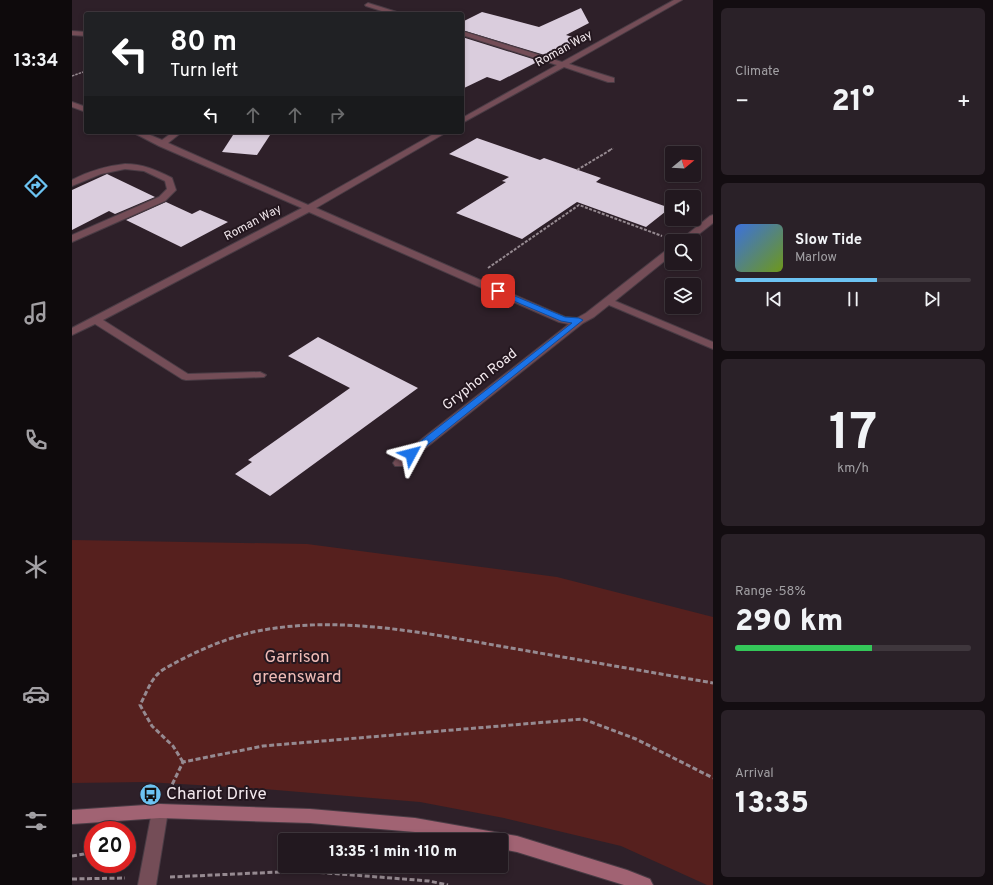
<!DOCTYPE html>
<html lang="en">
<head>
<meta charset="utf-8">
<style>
	:root { --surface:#22181f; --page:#2a2128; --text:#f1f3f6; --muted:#a2a0a4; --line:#3f373d; --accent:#6cc3f2 }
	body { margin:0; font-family:Overpass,sans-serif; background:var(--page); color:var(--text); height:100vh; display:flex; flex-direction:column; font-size:15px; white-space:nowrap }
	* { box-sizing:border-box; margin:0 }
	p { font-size:13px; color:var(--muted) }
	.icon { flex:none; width:22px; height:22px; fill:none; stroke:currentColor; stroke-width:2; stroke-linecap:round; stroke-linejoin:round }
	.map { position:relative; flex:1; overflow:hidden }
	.panel { display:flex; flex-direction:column; gap:8px; padding:8px; background:#130d11; width:280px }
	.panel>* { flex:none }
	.guide { position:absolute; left:12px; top:12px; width:380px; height:122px; border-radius:4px; box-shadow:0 2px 6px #0003,0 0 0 1px var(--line); background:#202124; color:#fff; overflow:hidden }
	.needle { width:26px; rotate:72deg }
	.tools { position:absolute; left:593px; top:146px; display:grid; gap:8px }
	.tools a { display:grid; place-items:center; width:36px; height:36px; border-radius:4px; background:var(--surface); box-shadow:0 2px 6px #0003,0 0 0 1px var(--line); font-size:20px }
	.speed { position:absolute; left:12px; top:821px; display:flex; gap:8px; font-size:20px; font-weight:700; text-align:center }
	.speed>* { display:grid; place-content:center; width:52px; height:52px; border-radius:50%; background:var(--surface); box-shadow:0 2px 6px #0003,0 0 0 1px var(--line); line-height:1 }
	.speed .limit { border:6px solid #d22; background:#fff; color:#111 }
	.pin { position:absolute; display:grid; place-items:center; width:34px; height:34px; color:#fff; margin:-17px; border-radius:8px; box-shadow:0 2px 6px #0006 }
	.me { position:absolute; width:44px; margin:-22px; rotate:52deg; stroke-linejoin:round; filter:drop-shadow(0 0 3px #0008) }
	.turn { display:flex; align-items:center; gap:14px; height:84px; padding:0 20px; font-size:18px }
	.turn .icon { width:52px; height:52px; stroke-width:2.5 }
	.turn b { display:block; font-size:28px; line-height:34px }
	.lanes { display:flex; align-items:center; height:38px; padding:0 20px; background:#0003; justify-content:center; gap:20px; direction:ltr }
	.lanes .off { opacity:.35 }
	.big { font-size:30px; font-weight:800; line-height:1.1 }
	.panel .widget { flex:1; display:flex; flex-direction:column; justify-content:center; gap:6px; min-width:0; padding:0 14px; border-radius:6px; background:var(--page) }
	.panel .dial { align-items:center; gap:0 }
	.dial b { font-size:52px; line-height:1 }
	.song { display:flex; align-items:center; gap:12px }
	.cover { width:48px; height:48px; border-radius:6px; background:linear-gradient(135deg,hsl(220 70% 55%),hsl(80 70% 35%)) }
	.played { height:4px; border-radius:2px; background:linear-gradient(90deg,var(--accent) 60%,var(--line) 60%) }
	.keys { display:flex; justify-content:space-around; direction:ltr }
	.heat { display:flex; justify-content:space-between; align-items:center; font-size:22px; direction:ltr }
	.charge { height:6px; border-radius:3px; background:linear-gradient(90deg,#34c759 58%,var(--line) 0) }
	.trip { position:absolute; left:206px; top:833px; width:230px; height:40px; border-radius:4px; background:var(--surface); box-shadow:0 2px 6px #0003,0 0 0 1px var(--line); font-weight:800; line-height:40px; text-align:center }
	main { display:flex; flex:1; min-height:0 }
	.menu { display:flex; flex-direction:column; width:72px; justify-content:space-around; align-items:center; background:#0e0a0c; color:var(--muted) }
	.menu .icon { width:28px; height:28px }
	.menu .active { color:var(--accent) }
	.menu b { font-size:18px; color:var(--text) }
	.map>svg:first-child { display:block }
	.green { fill:#56201e }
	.building { fill:#dacddd }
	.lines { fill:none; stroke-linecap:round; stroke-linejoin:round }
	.lane-casing { stroke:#4a3c45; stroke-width:2 }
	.street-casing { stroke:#4a3c45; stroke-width:2 }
	.secondary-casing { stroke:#4a3c45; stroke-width:2 }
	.path-far2 { stroke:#968a91; stroke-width:1.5; stroke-dasharray:2.5 1; stroke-linecap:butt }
	.path-far1 { stroke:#968a91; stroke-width:2; stroke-dasharray:3 1.5; stroke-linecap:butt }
	.path { stroke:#968a91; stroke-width:3; stroke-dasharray:5 2.5; stroke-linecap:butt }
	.lane { fill:#744d57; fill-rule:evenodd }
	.street { fill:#744d57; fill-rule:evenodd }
	.secondary { fill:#a16373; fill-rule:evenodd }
	.route { fill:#1a73e8; stroke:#114b97 }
	.labels { text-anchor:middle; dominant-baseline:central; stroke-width:4; stroke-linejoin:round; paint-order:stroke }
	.far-street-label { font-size:12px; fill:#f3e9ee; stroke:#24171f }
	.street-label { font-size:14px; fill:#f3e9ee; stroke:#24171f }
	.near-park-label { font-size:17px; fill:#efbbb6; stroke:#24171f }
	.near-poi-label { font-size:17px; fill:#f3e9ee; stroke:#24171f; text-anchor:start }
</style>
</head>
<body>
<main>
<nav class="menu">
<b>13:34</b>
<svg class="icon active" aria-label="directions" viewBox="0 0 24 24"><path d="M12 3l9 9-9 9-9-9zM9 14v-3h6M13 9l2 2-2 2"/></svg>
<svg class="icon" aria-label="music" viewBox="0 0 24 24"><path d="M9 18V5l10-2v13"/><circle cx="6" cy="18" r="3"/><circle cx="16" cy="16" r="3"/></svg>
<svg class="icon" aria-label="phone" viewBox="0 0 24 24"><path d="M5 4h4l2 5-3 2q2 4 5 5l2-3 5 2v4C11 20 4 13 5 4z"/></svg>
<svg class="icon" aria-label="climate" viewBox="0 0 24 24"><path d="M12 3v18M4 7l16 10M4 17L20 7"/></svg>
<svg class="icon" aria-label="car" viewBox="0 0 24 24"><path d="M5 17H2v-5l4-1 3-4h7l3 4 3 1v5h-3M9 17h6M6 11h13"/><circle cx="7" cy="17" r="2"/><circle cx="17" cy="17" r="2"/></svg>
<svg class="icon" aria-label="filters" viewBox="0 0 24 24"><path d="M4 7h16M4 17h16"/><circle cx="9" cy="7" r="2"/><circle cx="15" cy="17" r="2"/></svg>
</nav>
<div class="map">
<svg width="641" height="885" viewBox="0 0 641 885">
	<rect width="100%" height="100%" fill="#2e2029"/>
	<!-- green -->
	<polygon class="green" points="0,540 235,544 485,577 641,617 641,885 635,885 549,846 432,818 348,802 192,789 74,782 0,783"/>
	<!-- building -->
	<g class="building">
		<polygon points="509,8 517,23 494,35 507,39 476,56 390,30 390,22 410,12 467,27"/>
		<polygon points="390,37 467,61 428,81 415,77 390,89"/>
		<polygon points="163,132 200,132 185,155 150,152"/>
		<polygon points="405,138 468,160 472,158 529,178 524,182 598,208 574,227 505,202 450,239 384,213 434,182 430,181 437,177 377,154"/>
		<polygon points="35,174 83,197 43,214 37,211 0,230 0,190"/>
		<polygon points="94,202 120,214 128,210 156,222 109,247 54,220"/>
		<polygon points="246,337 346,388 198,496 163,474 180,462 176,460 278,388 216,356"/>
	</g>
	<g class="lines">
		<defs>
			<g id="lane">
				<polygon points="602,0 610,0 497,64 542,78 542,82 536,82 492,67 390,123 390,118 485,65 390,35 390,31 490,62"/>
				<polygon points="296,3 328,13 329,14 319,14 294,6 293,5"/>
				<polygon points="0,31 14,32 14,36 0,35"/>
				<polygon points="0,102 14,107 14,112 0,107"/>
				<polygon points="60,132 71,132 90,140 101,132 110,132 96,143 236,205 365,132 375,132 244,208 493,317 505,318 514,313 597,248 600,247 600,255 543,301 641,342 641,349 537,305 522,317 511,323 331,466 323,466 321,463 323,460 497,324 487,322 237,212 31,320 116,374 188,372 194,375 192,377 114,380 110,379 23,324 0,335 0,328 230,208 87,146"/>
				<path d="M53,164C71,164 84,170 100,178L104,190L93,201L0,242V235L87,197L95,189L93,181L72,171L53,169L29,174L0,186V180C17,171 34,166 53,164Z"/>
				<polygon points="641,215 641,223 618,241 607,241 638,216"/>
			</g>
			<polygon id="street" points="88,804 94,806 96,811 84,885 66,885 80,811 82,806"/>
			<polygon id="secondary" points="88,804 238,809 343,818 445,836 555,870 578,879 581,885 552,885 445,852 429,849 429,840 383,840 343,832 238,823 88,818 0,824 0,810"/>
		</defs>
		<!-- lane casing -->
		<use href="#lane" class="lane-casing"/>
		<!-- street casing -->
		<use href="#street" class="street-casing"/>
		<!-- secondary casing -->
		<use href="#secondary" class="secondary-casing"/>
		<!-- path-far2 -->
		<g class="path-far2">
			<polyline points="0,76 14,71"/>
			<polyline points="538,150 541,148"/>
		</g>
		<!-- path-far1 -->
		<g class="path-far1">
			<polyline points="505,170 540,149"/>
			<polyline points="416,268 507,205 590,236"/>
		</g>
		<!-- path -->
		<g class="path">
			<path d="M111,762L101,746L80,726L68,705C75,692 79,677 92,669C122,652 153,638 186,631C266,615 354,633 433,647C502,659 572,671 641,683"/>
			<polyline points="97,791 111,762 191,746 511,719 564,739 641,778"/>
			<polyline points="0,856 12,854 18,836"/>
			<polyline points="98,877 230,871 357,881 376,885"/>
			<polyline points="0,879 53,878"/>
		</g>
		<!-- lane -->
		<use href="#lane" class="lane"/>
		<!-- street -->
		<use href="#street" class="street"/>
		<!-- secondary -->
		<use href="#secondary" class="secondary"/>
	</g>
	<!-- route -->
	<polygon class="route" points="426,289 493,317 507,318 511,320 342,456 336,456 334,454 336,451 500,323 489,321 423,293 423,290"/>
	<!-- icons -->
	<defs>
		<symbol id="bus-disc" viewBox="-11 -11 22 22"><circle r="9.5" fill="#6cc3f2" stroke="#24171f"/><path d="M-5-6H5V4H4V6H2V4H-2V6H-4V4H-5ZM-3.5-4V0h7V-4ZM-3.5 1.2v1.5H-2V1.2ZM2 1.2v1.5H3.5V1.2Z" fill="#111"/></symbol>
	</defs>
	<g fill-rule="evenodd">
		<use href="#bus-disc" x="66" y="782" width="25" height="25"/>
	</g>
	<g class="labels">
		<!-- far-street labels -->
		<g class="far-street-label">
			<text transform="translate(492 49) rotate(-29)">Roman Way</text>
			<text transform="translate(181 223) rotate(-28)">Roman Way</text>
		</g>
		<!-- street labels -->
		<g class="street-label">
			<text transform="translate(408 380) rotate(-38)">Gryphon Road</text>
		</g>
		<!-- near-park labels -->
		<g class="near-park-label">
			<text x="225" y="658">Garrison<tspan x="225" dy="20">greensward</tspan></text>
		</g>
		<!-- near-poi labels -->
		<g class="near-poi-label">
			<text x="94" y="795">Chariot Drive</text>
		</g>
	</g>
</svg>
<div class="tools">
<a><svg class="needle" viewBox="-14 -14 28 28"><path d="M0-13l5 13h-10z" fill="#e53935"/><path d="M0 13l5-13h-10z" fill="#a2a0a4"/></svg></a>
<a><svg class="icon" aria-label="sound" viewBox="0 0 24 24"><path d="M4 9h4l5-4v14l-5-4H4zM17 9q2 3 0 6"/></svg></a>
<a><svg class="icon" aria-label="search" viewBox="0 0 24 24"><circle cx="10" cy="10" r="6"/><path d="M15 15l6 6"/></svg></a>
<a><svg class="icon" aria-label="layers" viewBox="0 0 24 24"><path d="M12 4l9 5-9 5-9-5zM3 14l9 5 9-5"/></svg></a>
</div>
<div class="speed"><div class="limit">20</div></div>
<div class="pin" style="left:426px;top:291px;background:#d93025"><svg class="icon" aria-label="arrive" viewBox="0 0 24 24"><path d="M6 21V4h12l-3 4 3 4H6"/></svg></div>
<svg class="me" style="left:339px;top:454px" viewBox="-20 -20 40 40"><path d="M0-17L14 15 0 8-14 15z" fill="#1a73e8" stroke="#fff" stroke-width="4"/></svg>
<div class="trip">13:35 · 1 min · 110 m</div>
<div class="guide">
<div class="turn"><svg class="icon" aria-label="left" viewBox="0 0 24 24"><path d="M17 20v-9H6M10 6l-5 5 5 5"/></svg><div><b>80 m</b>Turn left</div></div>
<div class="lanes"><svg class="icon" aria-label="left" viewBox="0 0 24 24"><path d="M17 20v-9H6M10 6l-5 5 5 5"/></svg><svg class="icon off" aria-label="ahead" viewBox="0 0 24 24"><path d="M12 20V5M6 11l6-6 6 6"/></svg><svg class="icon off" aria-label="ahead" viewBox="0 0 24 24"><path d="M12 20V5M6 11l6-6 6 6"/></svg><svg class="icon off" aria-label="right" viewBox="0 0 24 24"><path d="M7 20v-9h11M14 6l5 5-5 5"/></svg></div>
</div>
</div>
<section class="panel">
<div class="widget"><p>Climate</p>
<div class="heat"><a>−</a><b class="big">21°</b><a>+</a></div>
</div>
<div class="widget">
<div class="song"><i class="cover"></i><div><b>Slow Tide</b><p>Marlow</p></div></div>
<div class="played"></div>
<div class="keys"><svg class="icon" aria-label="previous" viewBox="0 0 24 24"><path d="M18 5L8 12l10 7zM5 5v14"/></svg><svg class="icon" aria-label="pause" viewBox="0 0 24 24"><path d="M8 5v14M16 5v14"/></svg><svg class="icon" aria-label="next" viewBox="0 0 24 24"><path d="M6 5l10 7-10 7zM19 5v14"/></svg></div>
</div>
<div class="widget dial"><b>17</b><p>km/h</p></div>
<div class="widget"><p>Range · 58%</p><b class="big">290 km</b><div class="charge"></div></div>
<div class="widget"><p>Arrival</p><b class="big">13:35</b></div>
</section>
</main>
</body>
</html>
